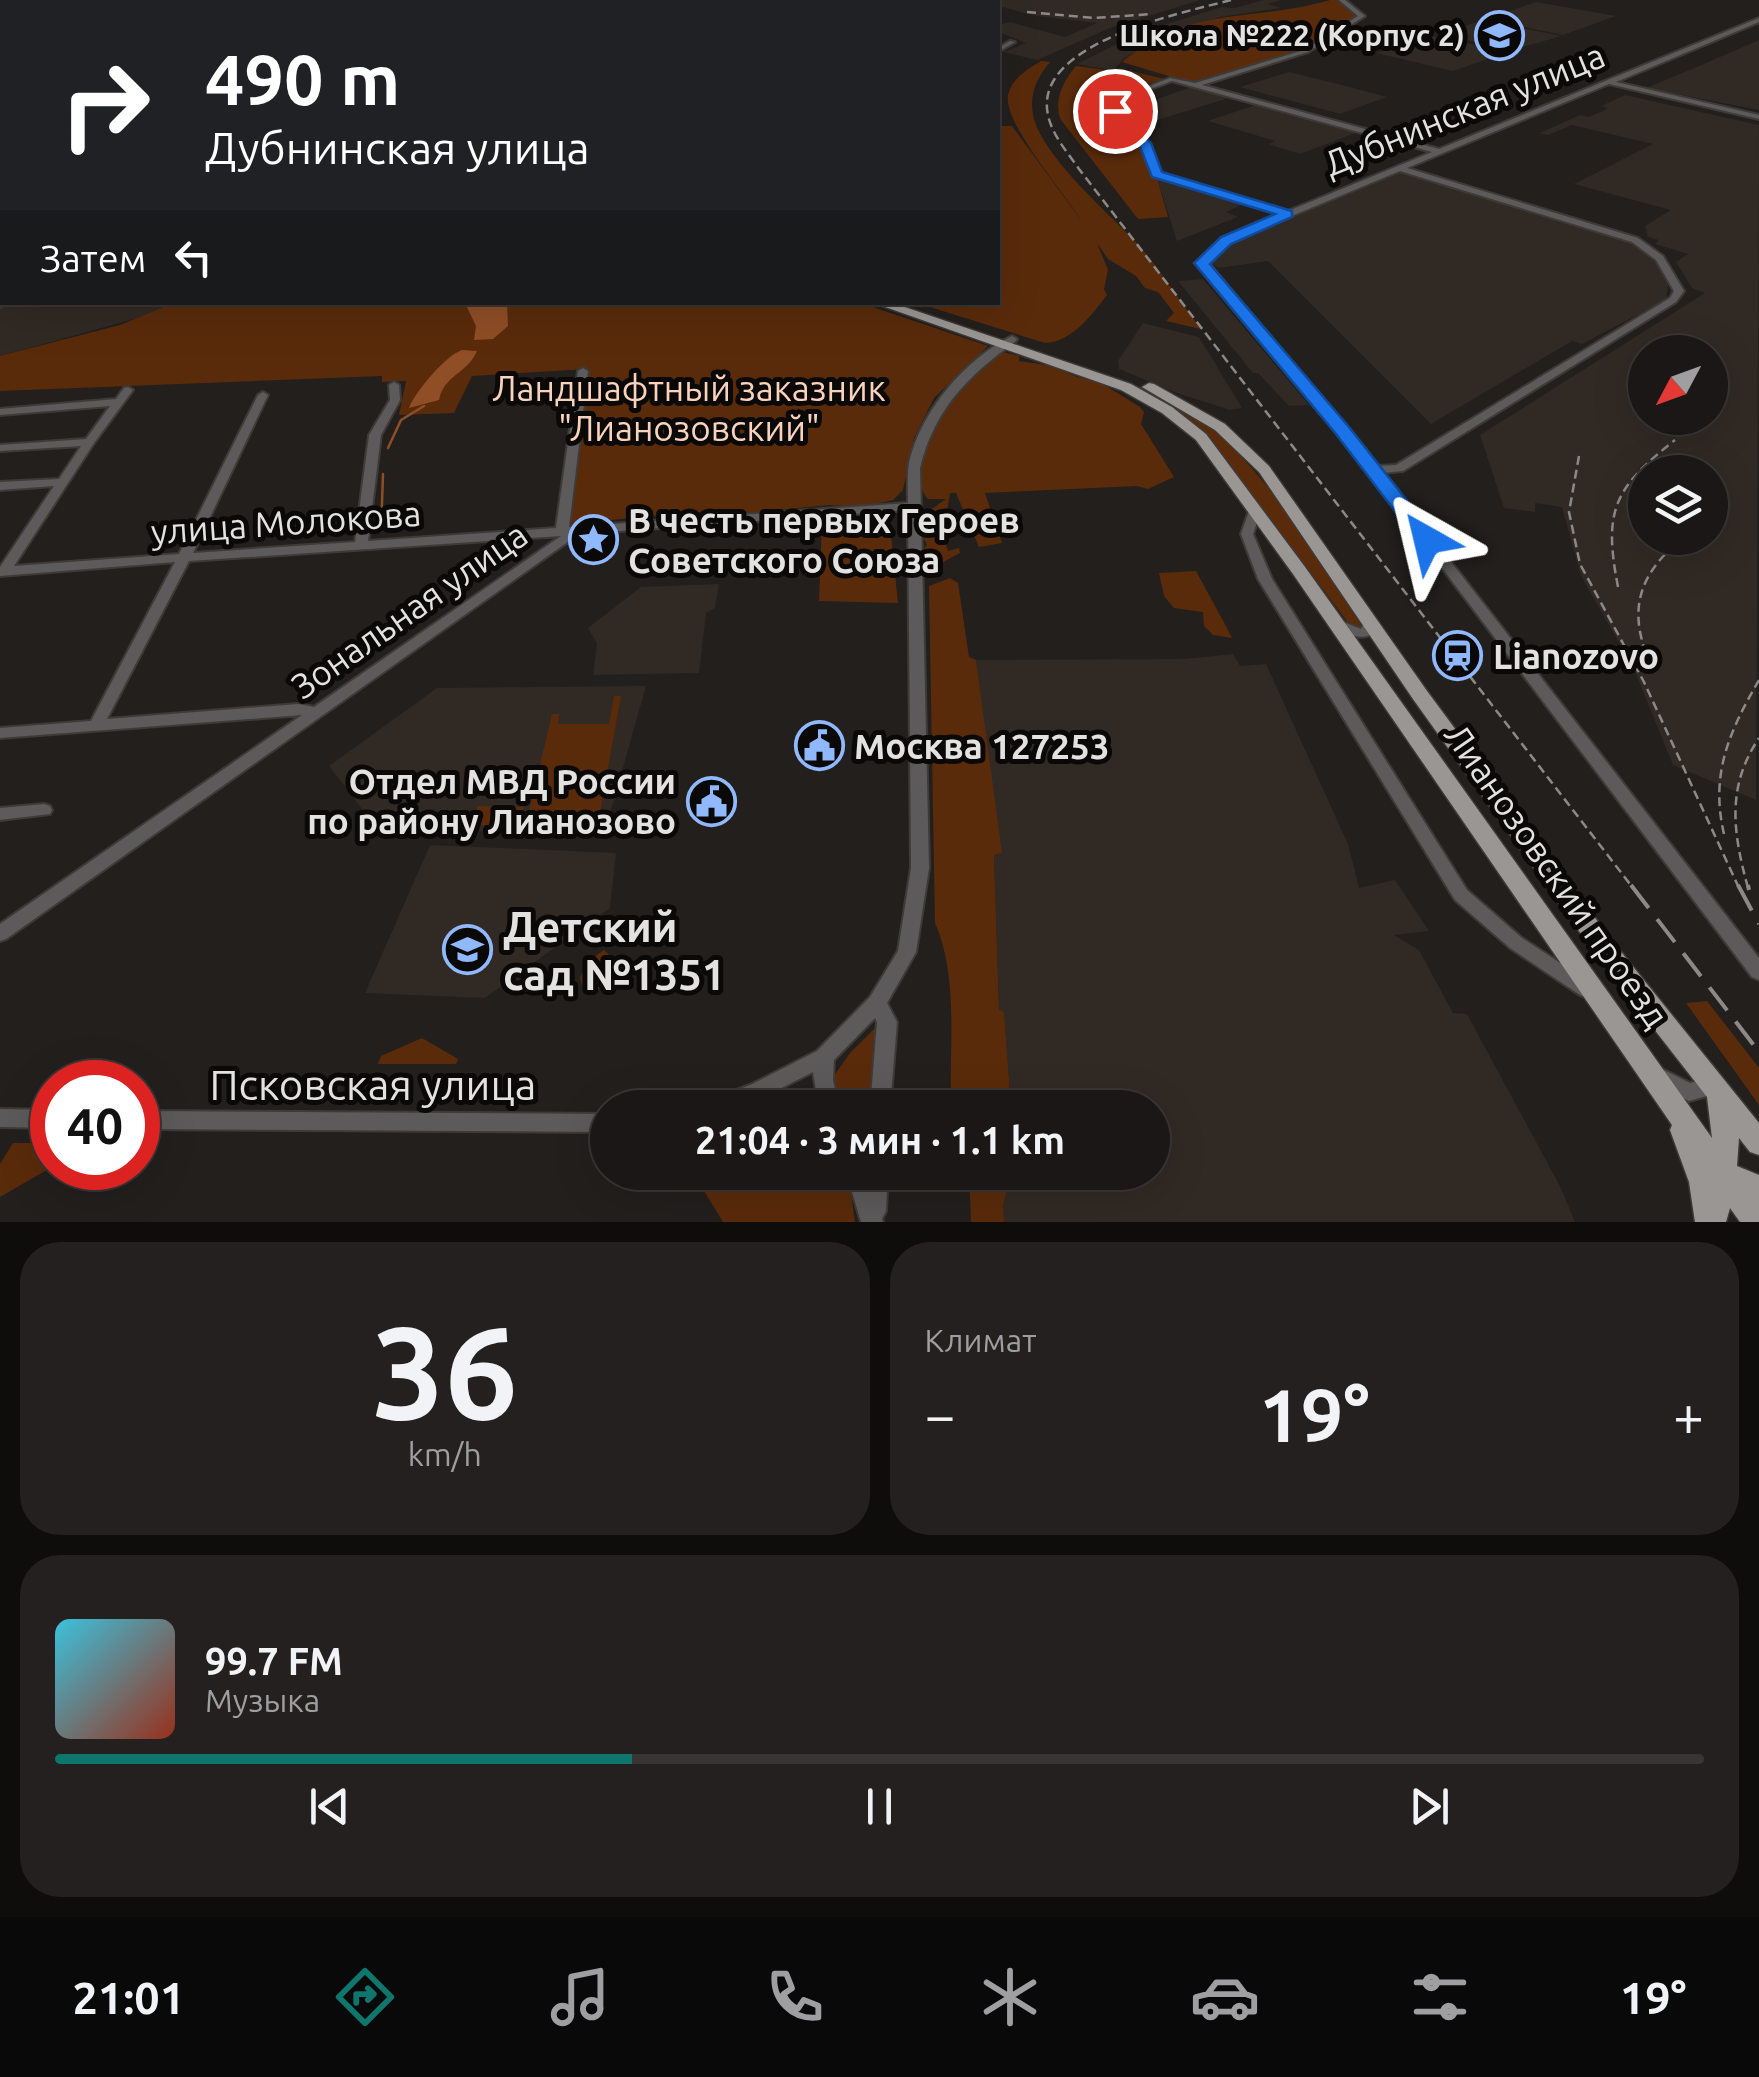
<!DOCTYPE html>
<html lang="ru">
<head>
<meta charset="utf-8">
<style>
	:root { --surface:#1a1716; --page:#23201f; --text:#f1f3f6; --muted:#9f9fa1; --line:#383635; --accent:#0f766e }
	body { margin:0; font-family:Ubuntu,sans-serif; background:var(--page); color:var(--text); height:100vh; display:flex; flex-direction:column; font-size:38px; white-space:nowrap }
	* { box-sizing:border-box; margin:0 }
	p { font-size:32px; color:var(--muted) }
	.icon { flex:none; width:55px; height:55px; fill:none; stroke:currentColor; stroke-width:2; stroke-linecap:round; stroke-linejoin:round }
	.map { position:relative; height:1222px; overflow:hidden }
	.side { display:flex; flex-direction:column; gap:20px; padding:20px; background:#0e0d0c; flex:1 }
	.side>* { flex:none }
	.banner { position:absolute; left:0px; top:0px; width:1000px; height:305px; box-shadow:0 10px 40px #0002,0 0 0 2px var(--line); background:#202124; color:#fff; overflow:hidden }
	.needle { width:65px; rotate:229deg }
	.controls { position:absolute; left:1628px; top:335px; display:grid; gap:20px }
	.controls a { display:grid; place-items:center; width:100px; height:100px; border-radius:50%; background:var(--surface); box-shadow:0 10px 40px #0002,0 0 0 2px var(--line); font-size:50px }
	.speed { position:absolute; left:30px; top:1060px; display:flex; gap:20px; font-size:50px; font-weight:700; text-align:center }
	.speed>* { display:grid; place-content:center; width:130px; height:130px; border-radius:50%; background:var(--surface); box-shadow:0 10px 40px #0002,0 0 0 2px var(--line); line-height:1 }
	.speed .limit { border:15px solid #d22; background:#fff; color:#111 }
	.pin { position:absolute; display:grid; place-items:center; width:85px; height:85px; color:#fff; margin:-42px; border:5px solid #fff; border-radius:50%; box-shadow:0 2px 10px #0007 }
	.me { position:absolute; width:110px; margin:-55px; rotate:323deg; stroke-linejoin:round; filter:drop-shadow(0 0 8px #0008) }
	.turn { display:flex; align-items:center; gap:35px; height:210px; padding:0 40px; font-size:45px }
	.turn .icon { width:130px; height:130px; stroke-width:2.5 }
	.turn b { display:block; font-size:70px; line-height:85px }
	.then { display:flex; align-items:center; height:95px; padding:0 40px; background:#0003; gap:20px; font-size:38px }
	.big { font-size:75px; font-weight:700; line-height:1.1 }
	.side .widget { flex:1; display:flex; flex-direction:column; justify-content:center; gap:15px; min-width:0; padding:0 35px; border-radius:40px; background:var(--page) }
	.side .dial { align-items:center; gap:0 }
	.dial b { font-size:130px; line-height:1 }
	.song { display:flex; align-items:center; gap:30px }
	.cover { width:120px; height:120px; border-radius:15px; background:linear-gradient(135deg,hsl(190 70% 55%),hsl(10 70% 35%)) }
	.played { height:10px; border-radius:5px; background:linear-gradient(90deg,var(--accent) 35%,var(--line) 35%) }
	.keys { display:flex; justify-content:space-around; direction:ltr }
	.heat { display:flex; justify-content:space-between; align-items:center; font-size:55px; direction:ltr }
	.side .tiles { flex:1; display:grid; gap:20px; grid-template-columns:1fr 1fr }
	.widget:last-child { grid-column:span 2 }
	.trip { position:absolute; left:590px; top:1090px; width:580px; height:100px; border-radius:50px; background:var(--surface); box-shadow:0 10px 40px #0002,0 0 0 2px var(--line); font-weight:700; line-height:100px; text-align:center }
	.tab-bar { display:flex; height:160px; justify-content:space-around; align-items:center; background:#0a0909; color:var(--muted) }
	.tab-bar .icon { width:70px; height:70px }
	.tab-bar .active { color:var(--accent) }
	.tab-bar b { font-size:45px; color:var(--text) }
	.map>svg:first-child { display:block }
	.built { fill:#312924; fill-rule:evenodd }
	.green { fill:#5a2b0b }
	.water { fill:#8f4e26 }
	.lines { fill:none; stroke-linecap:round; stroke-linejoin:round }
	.stream { stroke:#8f4e26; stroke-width:2.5 }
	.minor-casing { stroke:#3d3a38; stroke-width:4 }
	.major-casing { stroke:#3d3a38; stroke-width:3 }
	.minor { fill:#5c5a5a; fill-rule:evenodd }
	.major { fill:#999694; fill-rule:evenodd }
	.rail-far1 { stroke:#8c8a89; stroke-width:2.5; stroke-dasharray:9 5; stroke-linecap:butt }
	.rail { stroke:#8c8a89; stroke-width:4; stroke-dasharray:29 14; stroke-linecap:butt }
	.route { fill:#1a73e8; stroke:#114b97; stroke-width:2.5 }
	.labels { text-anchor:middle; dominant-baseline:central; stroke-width:10; stroke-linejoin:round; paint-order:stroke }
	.far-poi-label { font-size:30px; font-weight:bold; fill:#e4e2e1; stroke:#0a0908; text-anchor:end }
	.street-label { font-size:35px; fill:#e4e2e1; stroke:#0a0908 }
	.park-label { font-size:35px; fill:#f9d2bc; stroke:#0a0908 }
	.poi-label { font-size:35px; font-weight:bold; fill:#e4e2e1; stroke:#0a0908; text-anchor:start }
	.near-poi-label { font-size:42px; font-weight:bold; fill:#e4e2e1; stroke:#0a0908; text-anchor:start }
	.near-street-label { font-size:42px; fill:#e4e2e1; stroke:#0a0908 }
</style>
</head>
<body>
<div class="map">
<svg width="1759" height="1222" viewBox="0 0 1759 1222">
	<rect width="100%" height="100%" fill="#221f1d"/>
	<!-- built -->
	<g class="built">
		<polygon points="976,0 1200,0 1110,28 1037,60 1003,52 1026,43 998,32 998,25 1010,22 1065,37 1097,23 1036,16"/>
		<polygon points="1264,0 1281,0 1268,4 1281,8 1220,17 1157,38 1123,59 1114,71 1077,64 1141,32 1222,7 1235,8"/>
		<polygon points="1536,2 1616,16 1563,35 1486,19"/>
		<polygon points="1483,20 1561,36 1513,50 1439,34"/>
		<polygon points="1432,36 1471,44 1508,52 1453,71 1376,53"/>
		<polygon points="1759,40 1759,110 1646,88 1699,66"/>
		<polygon points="1289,72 1346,86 1387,97 1340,114 1240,87"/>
		<polygon points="1191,87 1229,98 1151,122 1122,112"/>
		<path d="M1625,95L1759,125L1756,800L1673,765L1634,669L1581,576L1562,507L1535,503V512L1504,508L1480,435L1705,293L1692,288L1676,262L1688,254L1655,244L1659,240L1648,237L1645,226L1671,210L1574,184L1653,144L1572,125L1548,135L1540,133L1580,115L1589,117L1605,110L1607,108L1601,106ZM1645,352H1710V418H1645ZM1645,472H1710V538H1645Z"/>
		<polygon points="1258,104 1358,132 1300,154 1268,144 1275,141 1208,121"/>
		<polygon points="1402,171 1636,242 1654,255 1668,285 1666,300 1582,344 1572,341 1431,424 1268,261 1219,268 1208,262 1240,238"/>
		<polygon points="1157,178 1241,205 1226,212 1238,217 1177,241"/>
		<polygon points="1203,279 1309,405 1289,406 1258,373 1253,373 1178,281"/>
		<polygon points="14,302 192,303 0,356 0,306"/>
		<polygon points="1143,323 1199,337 1242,408 1230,410 1177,393 1119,369 1118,361"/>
		<polygon points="719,584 715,608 706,613 699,673 593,675 597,643 588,628 641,587"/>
		<polygon points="1233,654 1240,666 1266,664 1348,844 1359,888 1395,880 1429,931 1394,935 1419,950 1453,1013 1467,1014 1561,1188 1575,1222 1004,1222 1002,1205 1011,1173 1152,1172 1152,1108 1011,1107 1004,1013 999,1011 994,854 1001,853 976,660 1185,659"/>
		<polygon points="646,686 604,835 376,827 329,766 437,688"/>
		<polygon points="430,845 616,853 610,908 485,998 365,993"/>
	</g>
	<!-- green -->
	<g class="green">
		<path d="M1330,0H1337L1358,16L1316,43L1303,47L1305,50L1195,84L1122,62C1190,4 1252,23 1330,0Z"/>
		<path d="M1041,61L1050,62C1036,79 1028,96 1034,119C1044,155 1099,205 1126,232C1154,259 1177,298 1201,329L1166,321L1174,313L1158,292L1145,288L1136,276L1108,259L1097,243L1108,270L1104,289L1107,295C1093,313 1073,342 1045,343L917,303L998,302V121L1001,126H1012L1081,220C1065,194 1003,123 1008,95C1012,78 1028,69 1041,61Z"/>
		<path d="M1076,66L1114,71L1119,68L1164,79L1124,91L1105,102L1139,140L1157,178L1168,217L1138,219L1061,120C1053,101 1063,81 1076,66Z"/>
		<polygon points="176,302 861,303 988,346 934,398 914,438 903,490 893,500 861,507 829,505 736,514 692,512 611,520 580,529 570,525 587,369 472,376 454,413 399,415 406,381 382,382 382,376 0,391 0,356 120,325"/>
		<path d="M1003,352L1019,356V361L1053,366L1077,377L1098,381L1140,407L1144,412L1141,424L1174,477L1148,489L1137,486L985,493L1002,543L979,547L956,493H950L943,535L948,551L959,548L960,553L932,568L926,566L919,553L927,545L920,530L923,515L946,499H928C893,458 968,373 1003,352Z"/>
		<path d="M1154,398C1238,416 1318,560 1364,629H1353L1235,473Z"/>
		<polygon points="889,516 898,603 819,601 822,522"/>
		<polygon points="1196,571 1228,630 1232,638 1213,635 1204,626 1203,612 1174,608 1164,596 1159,573"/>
		<path d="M950,578L958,583L969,657L976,660L1002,853L994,855L999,1010L1004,1012L1011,1107H951C949,1049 959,977 935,923L929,586Z"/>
		<polygon points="614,696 621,696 600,812 588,817 537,819 529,811 552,714 559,714 558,724 609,724"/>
		<polygon points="478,806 524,807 517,826 471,825"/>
		<polygon points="604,950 611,957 615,971 602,988 584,993 580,977 590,960"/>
		<polygon points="1707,1001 1759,1068 1759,1105 1686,1003"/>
		<polygon points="879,1024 872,1107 835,1107 831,1080 850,1053"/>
		<polygon points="422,1038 458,1059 456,1064 378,1064 381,1056"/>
		<polygon points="13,1143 52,1143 52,1167 0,1197 0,1164"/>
		<polygon points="693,1173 839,1173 851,1193 855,1222 723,1222"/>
		<polygon points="969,1173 1011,1173 1003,1205 1004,1222 971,1222"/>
	</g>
	<!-- water -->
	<g class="water">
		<polygon points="465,303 507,303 508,326 493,339 474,340 476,326"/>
		<path d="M462,350L477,351C467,374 444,375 439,400L409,408C416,391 445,356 462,350Z"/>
	</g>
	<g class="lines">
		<!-- stream -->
		<g class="stream">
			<polyline points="388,448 401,420 424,406"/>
			<polyline points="381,531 383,474"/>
		</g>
		<defs>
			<g id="minor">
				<polygon points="26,0 73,0 58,2 20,2"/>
				<polygon points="114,0 124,0 125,1 112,2"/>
				<path d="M1339,0H1345L1365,16L1308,52L1202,85L1439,149L1759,18V22L1616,82L1759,115V119L1609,84L1407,168L1638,238L1663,256L1684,291L1676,302L1403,471L1382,473L1759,958V980L1752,977L1370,473L1197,261L1230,235L1280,214L1153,176L1140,143L1107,102L1170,78L1195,83L1304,50L1358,16ZM1172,81L1432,152L1288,211L1159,173L1148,143L1114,103ZM1400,171L1632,242L1656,260L1674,291L1670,298L1396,465L1377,466L1207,261L1236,239Z"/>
				<polygon points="2,3 2,7 0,8 0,4"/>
				<rect x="0" y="17" width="2" height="4"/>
				<polygon points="1010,41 1015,42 998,52 998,48"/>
				<rect x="0" y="83" width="2" height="4"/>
				<rect x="0" y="124" width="2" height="5"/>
				<rect x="0" y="172" width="2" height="4"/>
				<polygon points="2,300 2,302 9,302 0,307"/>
				<path d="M1012,336L1017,339L1016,341C967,377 935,408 920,468L929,868L916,952L887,1003L897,1022L890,1108H870L877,1022L875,1018L834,1060L833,1080L839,1108H819L813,1072L764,1097L737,1108H701L704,1102L750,1085L817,1051L870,997L898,951L911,868L908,510L579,534L6,939L0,941V924L302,715L0,738V728L91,721L175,562L0,576V567L54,486L0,490V482L59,479L81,446L0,451V445L86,439L110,406L0,415V409L116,399L124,388L128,387L133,390L94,443L14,566L179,554L258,395L263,392L268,395L193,553L355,542L369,435L390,400L389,385L394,382L399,385L400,400L381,435L368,541L556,528L578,371L583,368L588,371L569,527L908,503C908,490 907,476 909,463C920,412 966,358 1012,336ZM561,536L314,707L298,704L107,719L189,561Z"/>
				<polygon points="1255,507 1261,511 1253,534 1272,579 1467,890 1522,938 1594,985 1596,990 1594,995 1587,998 1580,995 1510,948 1455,900 1258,579 1241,534 1249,511"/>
				<path d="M1336,619L1361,629L1365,621H1375L1377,631C1361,643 1348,634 1331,626L1329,623Z"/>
				<polygon points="44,804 50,806 52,810 50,814 0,820 0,808"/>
				<path d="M1662,1069L1690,1083L1699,1081L1702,1073L1709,1070L1716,1073C1720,1081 1718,1086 1714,1094L1689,1101L1655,1084L1652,1078L1655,1072Z"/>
				<polygon points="0,1109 52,1110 52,1128 0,1127"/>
				<polygon points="138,1111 608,1114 608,1132 138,1129"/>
				<polygon points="846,1172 888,1172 886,1211 882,1219 883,1222 861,1222"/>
			</g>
			<g id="major">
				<polygon points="214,0 223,0 226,2 218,2"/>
				<rect x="0" y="11" width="2" height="4"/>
				<polygon points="871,302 890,302 1131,384 1172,407 1206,434 1305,567 1712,1138 1707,1097 1594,952 1413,699 1259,472 1215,430 1142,387 1149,383 1154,384 1225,424 1269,466 1427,691 1610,938 1759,1123 1759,1155 1750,1152 1739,1138 1737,1166 1759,1175 1759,1222 1740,1222 1730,1208 1726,1222 1695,1222 1689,1182 1670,1130 1672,1125 1293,574 1196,440 1162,413 1121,390"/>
			</g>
		</defs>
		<!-- minor casing -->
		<use href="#minor" class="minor-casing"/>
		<!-- major casing -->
		<use href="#major" class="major-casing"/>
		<!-- minor -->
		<use href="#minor" class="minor"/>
		<!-- major -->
		<use href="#major" class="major"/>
		<!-- rail-far1 -->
		<g class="rail-far1">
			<path d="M1231,0C1182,13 1032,43 1048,115C1052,135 1068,153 1079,169L1633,888"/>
			<polyline points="1027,12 1094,18 1152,14"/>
			<polyline points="1579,456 1569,512 1580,564 1644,682 1739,888"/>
			<path d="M1618,587C1603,510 1614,488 1675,440"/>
			<path d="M1646,653C1629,607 1641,574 1677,543"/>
			<path d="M1724,834C1710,774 1729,732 1759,680"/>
			<path d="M1748,888C1733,833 1726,787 1759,738"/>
		</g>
		<!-- rail -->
		<g class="rail">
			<polyline points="1631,885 1759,1052"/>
			<polyline points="1738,885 1759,924"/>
			<polyline points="1748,885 1749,890"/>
		</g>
	</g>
	<!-- route -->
	<polygon class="route" points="1111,109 1119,109 1151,143 1162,172 1292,211 1292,217 1231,244 1210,264 1349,427 1435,536 1438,540 1435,544 1420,544 1336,434 1194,263 1221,237 1275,214 1152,177 1139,144 1111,114"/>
	<!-- icons -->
	<defs>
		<symbol id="school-ring" viewBox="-11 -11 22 22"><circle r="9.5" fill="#0a0908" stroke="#8fb8fd" stroke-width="1.5"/><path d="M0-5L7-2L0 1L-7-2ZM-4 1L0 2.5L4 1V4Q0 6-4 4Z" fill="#8fb8fd"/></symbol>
		<symbol id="sight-ring" viewBox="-11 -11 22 22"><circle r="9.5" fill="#0a0908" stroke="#8fb8fd" stroke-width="1.5"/><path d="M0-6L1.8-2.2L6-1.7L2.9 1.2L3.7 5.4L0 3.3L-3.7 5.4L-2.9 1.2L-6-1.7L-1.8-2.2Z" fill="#8fb8fd"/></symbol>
		<symbol id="station-ring" viewBox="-11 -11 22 22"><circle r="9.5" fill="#0a0908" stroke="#8fb8fd" stroke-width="1.5"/><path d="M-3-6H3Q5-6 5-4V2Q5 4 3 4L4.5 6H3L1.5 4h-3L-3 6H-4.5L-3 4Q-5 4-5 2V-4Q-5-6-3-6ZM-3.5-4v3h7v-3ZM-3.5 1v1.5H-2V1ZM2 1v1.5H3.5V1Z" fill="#8fb8fd"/></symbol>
		<symbol id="civic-ring" viewBox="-11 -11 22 22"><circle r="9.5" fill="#0a0908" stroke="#8fb8fd" stroke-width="1.5"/><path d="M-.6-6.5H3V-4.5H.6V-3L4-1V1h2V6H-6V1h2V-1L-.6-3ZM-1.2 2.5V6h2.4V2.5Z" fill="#8fb8fd"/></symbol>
	</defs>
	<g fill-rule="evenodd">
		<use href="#school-ring" x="1472" y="8" width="55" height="55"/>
		<use href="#sight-ring" x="566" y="512" width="55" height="55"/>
		<use href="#station-ring" x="1430" y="628" width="55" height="55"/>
		<use href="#civic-ring" x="792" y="718" width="55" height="55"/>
		<use href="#civic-ring" x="684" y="774" width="55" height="55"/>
		<use href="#school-ring" x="440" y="922" width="55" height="55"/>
	</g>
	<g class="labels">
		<!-- far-poi labels -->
		<g class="far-poi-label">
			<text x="1465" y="35">Школа №222 (Корпус 2)</text>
		</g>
		<!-- street labels -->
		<g class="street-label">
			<text transform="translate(1464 109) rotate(-22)">Дубнинская улица</text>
			<text transform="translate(286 522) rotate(-4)">улица Молокова</text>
			<text transform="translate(409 610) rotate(-35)">Зональная улица</text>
			<text transform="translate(1557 875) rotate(55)">Лианозовский проезд</text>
		</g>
		<!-- park labels -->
		<g class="park-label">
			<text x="689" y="388">Ландшафтный заказник<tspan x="689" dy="40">"Лианозовский"</tspan></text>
		</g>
		<!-- poi labels -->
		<g class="poi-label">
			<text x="628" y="520">В честь первых Героев<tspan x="628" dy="40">Советского Союза</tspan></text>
			<text x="1493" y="656">Lianozovo</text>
			<text x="854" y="746">Москва 127253</text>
			<text x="676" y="781" text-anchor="end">Отдел МВД России<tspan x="676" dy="40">по району Лианозово</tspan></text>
		</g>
		<!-- near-poi labels -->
		<g class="near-poi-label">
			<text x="503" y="926">Детский<tspan x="503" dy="48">сад №1351</tspan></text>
		</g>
		<!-- near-street labels -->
		<g class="near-street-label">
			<text x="373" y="1084">Псковская улица</text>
		</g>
	</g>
</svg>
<div class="controls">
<a><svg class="needle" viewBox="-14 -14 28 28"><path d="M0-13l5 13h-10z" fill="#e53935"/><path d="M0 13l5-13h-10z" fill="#9f9fa1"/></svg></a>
<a><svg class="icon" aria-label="layers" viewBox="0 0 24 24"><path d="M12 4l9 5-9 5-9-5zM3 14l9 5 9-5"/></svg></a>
</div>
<div class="speed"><div class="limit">40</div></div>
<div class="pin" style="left:1115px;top:111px;background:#d93025"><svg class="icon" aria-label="arrive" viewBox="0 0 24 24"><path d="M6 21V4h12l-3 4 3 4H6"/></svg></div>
<svg class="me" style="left:1427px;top:540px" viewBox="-20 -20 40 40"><path d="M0-17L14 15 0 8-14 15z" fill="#1a73e8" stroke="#fff" stroke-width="4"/></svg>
<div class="trip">21:04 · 3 мин · 1.1 km</div>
<div class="banner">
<div class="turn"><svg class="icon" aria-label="right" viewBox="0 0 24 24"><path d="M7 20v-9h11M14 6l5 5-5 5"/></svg><div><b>490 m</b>Дубнинская улица</div></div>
<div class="then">Затем<svg class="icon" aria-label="left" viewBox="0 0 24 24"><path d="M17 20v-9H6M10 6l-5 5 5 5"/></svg></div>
</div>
</div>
<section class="side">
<div class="tiles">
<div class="widget dial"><b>36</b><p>km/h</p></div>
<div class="widget"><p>Климат</p>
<div class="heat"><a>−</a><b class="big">19°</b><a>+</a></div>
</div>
<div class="widget">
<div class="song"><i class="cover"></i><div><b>99.7 FM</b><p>Музыка</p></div></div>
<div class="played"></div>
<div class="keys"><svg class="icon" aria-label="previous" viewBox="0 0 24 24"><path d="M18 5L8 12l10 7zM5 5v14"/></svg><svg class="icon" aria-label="pause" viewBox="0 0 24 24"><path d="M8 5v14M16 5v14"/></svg><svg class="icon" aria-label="next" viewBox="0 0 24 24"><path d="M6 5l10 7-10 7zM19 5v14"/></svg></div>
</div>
</div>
</section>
<nav class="tab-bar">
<b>21:01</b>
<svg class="icon active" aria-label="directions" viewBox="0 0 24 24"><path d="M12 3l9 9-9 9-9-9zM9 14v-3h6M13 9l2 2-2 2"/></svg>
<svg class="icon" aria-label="music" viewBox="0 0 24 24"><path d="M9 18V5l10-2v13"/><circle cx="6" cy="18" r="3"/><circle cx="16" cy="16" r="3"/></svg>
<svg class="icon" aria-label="phone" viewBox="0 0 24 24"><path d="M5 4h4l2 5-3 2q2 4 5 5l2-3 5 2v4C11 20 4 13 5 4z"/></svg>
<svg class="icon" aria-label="climate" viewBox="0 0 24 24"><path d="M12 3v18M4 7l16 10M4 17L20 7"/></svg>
<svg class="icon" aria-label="car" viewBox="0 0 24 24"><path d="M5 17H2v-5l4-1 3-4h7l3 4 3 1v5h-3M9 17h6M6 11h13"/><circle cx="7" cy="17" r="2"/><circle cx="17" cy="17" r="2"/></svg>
<svg class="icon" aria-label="filters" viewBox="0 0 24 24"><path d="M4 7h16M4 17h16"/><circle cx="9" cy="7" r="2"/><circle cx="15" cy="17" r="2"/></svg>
<b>19°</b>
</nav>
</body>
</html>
